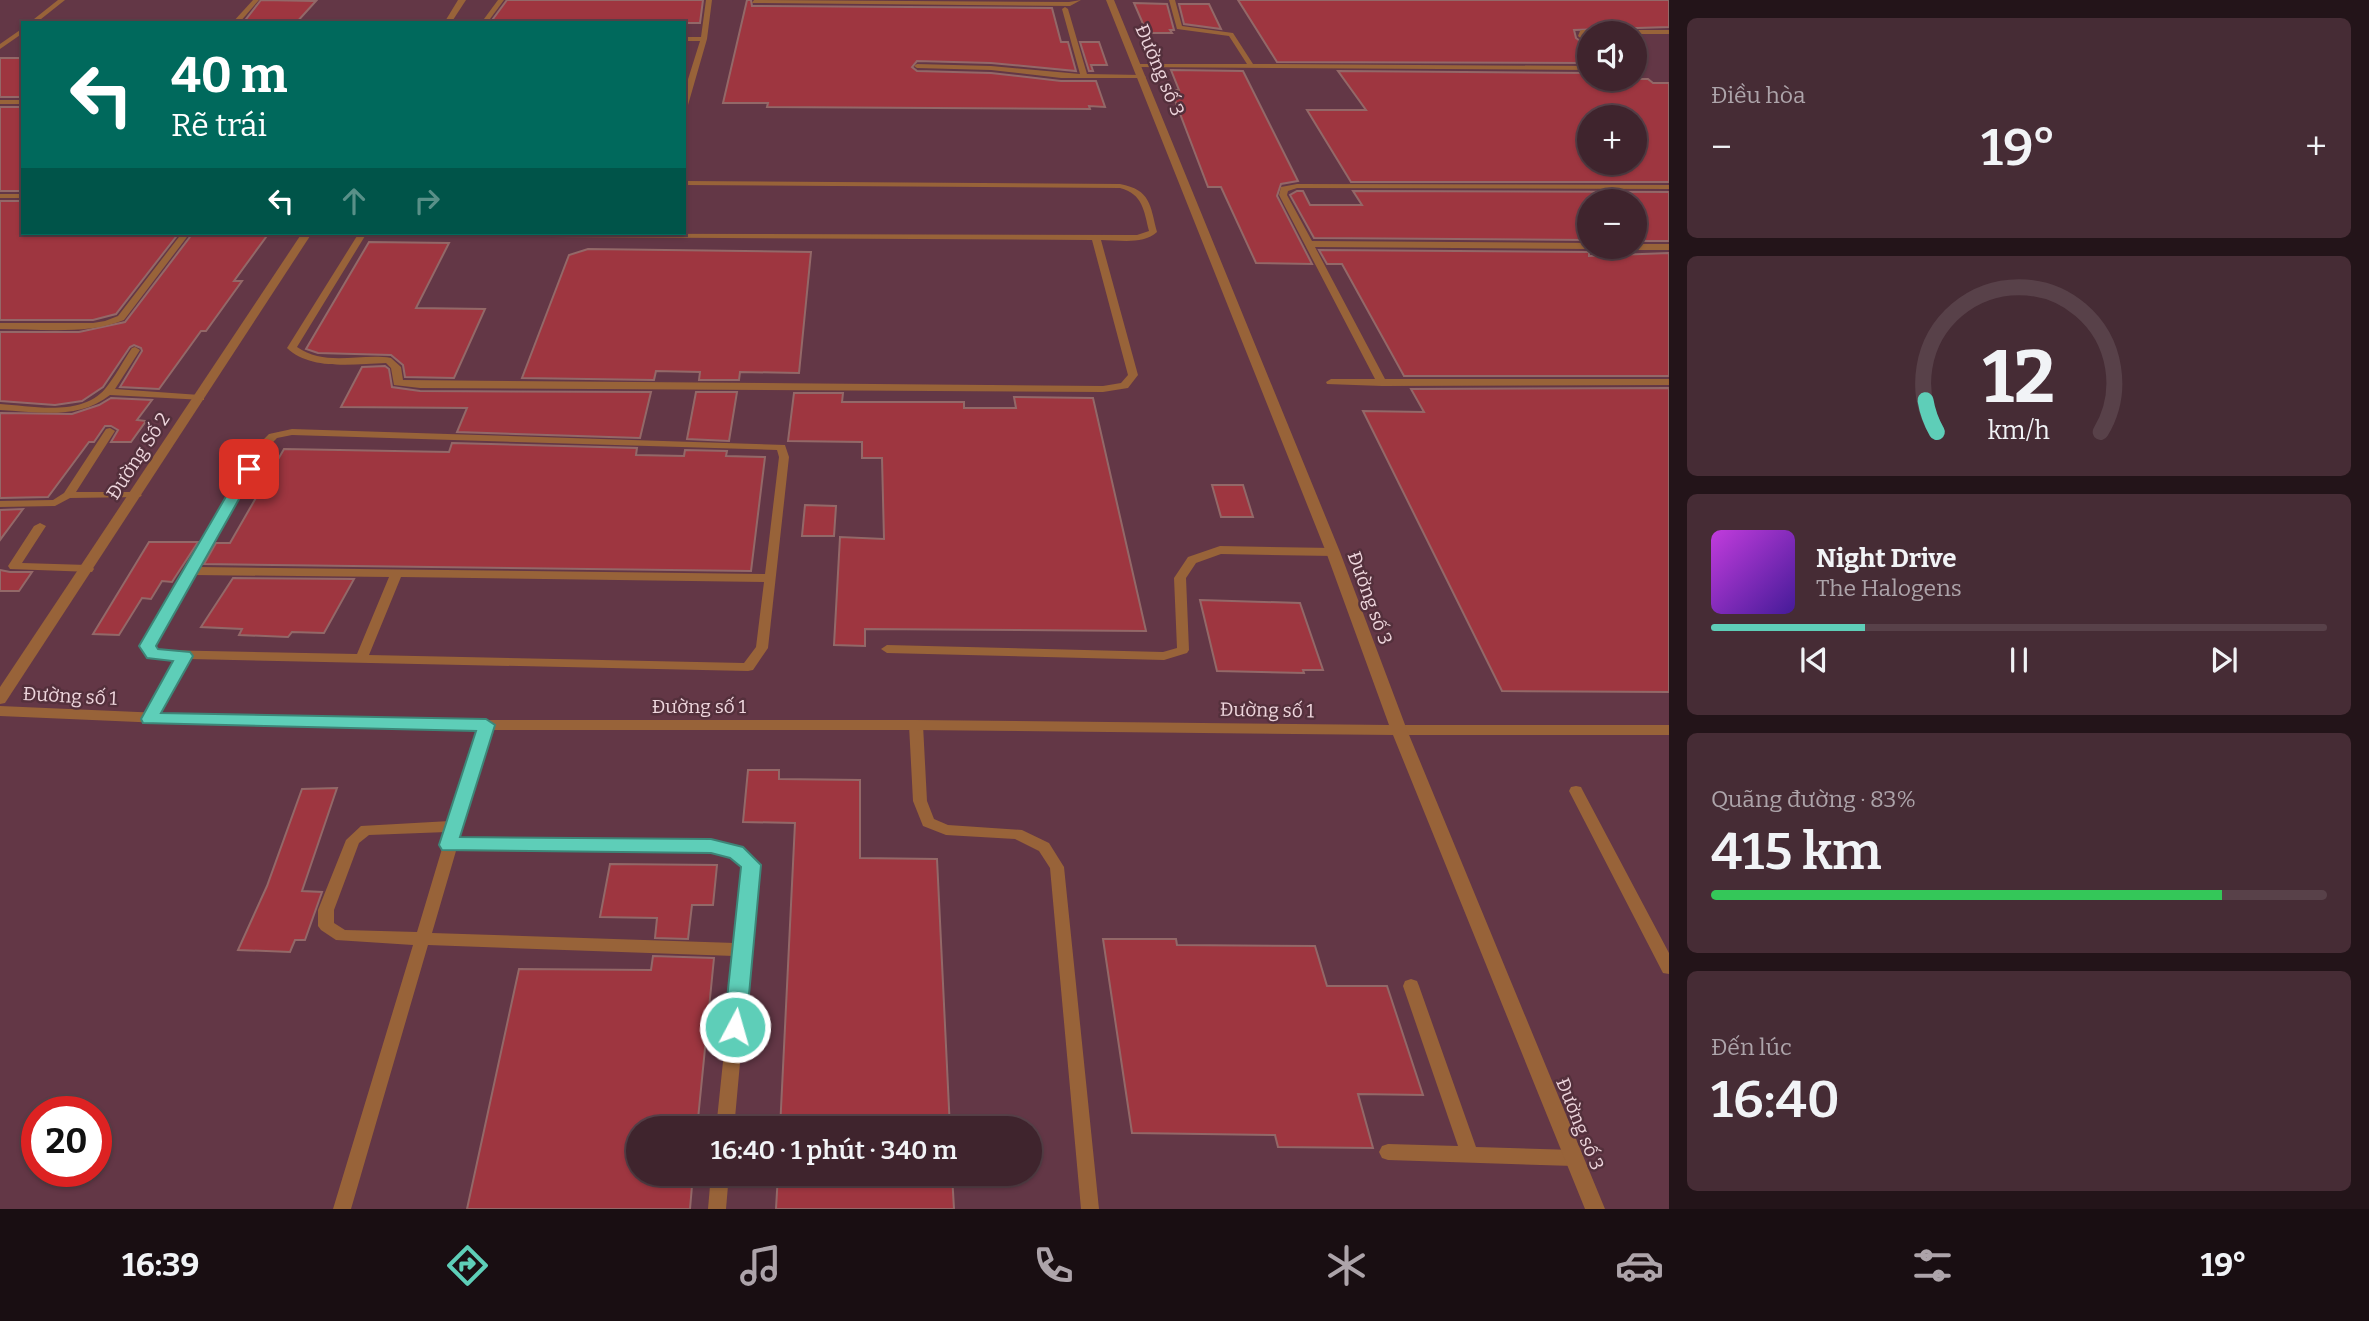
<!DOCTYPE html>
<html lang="vi">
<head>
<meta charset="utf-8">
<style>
	:root { --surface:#3f242d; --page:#462c35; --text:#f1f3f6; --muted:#ada4aa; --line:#584149; --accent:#5eceb8 }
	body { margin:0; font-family:Bitter,serif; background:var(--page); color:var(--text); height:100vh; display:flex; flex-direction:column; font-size:26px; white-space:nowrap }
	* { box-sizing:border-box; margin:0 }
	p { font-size:23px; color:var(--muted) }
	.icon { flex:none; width:38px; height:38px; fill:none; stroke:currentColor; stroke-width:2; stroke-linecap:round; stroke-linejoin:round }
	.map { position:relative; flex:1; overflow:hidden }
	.drawer { display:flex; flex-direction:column; gap:18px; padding:18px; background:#231419; width:700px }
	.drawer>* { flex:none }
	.banner { position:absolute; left:21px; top:21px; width:665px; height:214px; border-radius:0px; box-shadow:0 2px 5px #0004,0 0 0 2px var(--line); background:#00695c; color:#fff; overflow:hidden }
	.tools { position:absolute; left:1577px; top:21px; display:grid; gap:14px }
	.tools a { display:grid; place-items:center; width:70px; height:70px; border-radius:50%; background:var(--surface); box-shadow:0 2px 5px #0004,0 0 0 2px var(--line); font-size:35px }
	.speed { position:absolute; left:21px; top:1096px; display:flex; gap:14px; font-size:35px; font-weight:700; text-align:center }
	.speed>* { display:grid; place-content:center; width:91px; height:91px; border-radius:50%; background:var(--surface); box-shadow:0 2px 5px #0004,0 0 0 2px var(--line); line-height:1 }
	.speed .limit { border:10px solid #d22; background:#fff; color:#111 }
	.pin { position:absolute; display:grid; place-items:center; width:60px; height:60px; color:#fff; margin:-30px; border-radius:14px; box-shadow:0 4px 10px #0006 }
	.me { position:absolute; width:77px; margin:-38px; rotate:6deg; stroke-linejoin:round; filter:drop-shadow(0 0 5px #0008) }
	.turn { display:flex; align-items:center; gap:24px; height:147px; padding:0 35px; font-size:32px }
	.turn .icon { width:91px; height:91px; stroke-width:2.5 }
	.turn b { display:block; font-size:49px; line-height:60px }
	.lanes { display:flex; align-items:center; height:66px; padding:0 35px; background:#0003; justify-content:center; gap:35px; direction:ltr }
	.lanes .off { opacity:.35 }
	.big { font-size:52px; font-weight:600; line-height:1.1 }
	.drawer .tile { flex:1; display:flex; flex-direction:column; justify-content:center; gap:10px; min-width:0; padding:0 24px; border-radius:10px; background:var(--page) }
	.drawer .dial { align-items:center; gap:0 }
	.dial svg { height:182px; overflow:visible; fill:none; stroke:var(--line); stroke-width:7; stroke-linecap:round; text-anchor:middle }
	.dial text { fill:var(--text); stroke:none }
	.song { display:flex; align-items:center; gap:21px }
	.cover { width:84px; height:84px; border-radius:10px; background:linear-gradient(135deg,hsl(290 70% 55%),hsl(260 70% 35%)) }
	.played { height:7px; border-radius:4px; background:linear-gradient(90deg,var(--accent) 25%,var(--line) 25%) }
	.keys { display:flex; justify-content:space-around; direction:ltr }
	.heat { display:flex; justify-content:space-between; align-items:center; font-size:38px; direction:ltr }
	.charge { height:10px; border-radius:5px; background:linear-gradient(90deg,#34c759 83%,var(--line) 0) }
	.trip { position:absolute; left:626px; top:1116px; width:416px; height:70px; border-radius:35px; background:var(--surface); box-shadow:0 2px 5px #0004,0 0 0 2px var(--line); font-weight:600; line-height:70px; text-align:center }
	.tab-bar { display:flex; height:112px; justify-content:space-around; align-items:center; background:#190e12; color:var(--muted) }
	.tab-bar .icon { width:49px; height:49px }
	.tab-bar .current { color:var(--accent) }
	.tab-bar b { font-size:32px; color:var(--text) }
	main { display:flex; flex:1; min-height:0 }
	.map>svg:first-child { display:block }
	.built { fill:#633746; fill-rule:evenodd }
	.building { fill:#9e3640; stroke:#936868; stroke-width:2; fill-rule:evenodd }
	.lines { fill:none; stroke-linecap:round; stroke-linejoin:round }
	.service { fill:#986339; fill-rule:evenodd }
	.minor { fill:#986339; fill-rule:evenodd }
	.route { fill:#5eceb8; stroke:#3d8678; stroke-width:2 }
	.labels { text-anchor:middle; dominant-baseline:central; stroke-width:5; stroke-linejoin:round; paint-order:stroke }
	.street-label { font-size:19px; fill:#eed6dd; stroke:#54303c }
</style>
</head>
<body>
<main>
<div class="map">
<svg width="1669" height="1209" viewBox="0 0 1669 1209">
	<rect width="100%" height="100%" fill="#54303c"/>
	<!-- built -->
	<path class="built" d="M0,0H1669V1209H0ZM23,23H684V233H23ZM1589,33H1634V79H1589ZM1589,117H1634V163H1589ZM1589,201H1634V247H1589ZM37,1111H96V1171H37ZM639,1129H1031V1174H639Z"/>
	<!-- building -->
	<g class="building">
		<polygon points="261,0 316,1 296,23 243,23"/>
		<polygon points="507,0 703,0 700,23 490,23"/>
		<polygon points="747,0 751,0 752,6 1052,8 1061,42 1068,42 1076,71 991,63 917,61 912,67 917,71 991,73 1061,81 1096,81 1105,107 1089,106 1090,109 767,107 768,103 723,103"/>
		<polygon points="1238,0 1669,0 1669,27 1574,30 1576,38 1589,48 1589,63 1277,62"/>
		<polygon points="1134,3 1167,4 1174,30 1170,30 1172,33 1147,33"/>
		<polygon points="1179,4 1209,4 1221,29 1184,24"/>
		<polygon points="1080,42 1099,42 1107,65 1091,65 1093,71 1089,71"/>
		<rect x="0" y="58" width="23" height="39"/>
		<polygon points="1171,70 1243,71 1298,181 1281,184 1277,196 1312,264 1256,263 1221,187 1208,187 1171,90 1179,90"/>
		<path d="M1338,71L1589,73V79H1648L1653,83H1669V182H1351L1307,110H1366ZM1589,117H1634V163H1589Z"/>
		<rect x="0" y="107" width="23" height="84"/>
		<polygon points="1297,191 1303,191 1310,205 1362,205 1353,191 1669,192 1669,241 1634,241 1634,201 1589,201 1589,240 1314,238 1290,195"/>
		<polygon points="0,201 23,201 23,233 179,233 116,314 93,320 0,320"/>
		<polygon points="193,233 269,233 234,281 242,281 206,331 201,331 159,389 120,387 142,351 141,348 134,345 130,347 103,387 82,401 55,405 0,401 0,332 79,332 125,322"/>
		<polygon points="369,242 449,243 416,308 485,309 454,378 405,377 403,365 391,355 318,353 306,349"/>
		<polygon points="588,249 811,252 799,373 740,372 739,380 699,380 700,372 656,371 654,380 522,378 569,255"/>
		<polygon points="1319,250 1589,252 1589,256 1669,253 1669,376 1404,376 1342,264 1327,264"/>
		<polygon points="385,366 389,369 392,387 420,391 651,392 640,438 457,432 467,408 341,407 362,367"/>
		<polygon points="1669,388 1669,692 1502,691 1363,411 1424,412 1411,389"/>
		<polygon points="696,392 737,392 729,441 687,439"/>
		<polygon points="794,393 843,393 842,402 964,402 964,408 1016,408 1014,397 1093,398 1146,631 865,629 865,646 834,645 840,537 884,539 882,458 862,458 862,442 788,441"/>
		<polygon points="111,398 152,400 137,420 146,421 131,442 111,442 118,430 111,426 105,426 94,442 89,442 48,497 0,498 0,413 72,414 99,405"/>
		<polygon points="452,443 637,448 636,455 684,456 685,450 727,451 726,456 765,457 751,571 204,564 216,543 230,543 284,449 449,452"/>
		<polygon points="1212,485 1243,485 1253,517 1221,517"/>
		<polygon points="805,505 836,506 834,536 802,536"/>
		<polygon points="23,509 0,540 0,510"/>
		<polygon points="149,542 198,542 172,582 162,581 151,599 142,598 119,635 93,634"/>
		<polygon points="0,570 10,572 32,572 19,591 0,591"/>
		<polygon points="233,578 354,579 324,633 292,632 288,637 239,635 242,629 201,627"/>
		<polygon points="1200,600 1300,603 1323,670 1303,670 1304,673 1217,671"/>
		<polygon points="748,770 779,770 779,779 860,780 860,858 937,859 950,1129 780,1129 795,823 743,822"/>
		<polygon points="337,788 302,891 322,892 305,940 295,940 290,952 238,950 267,886 302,789"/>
		<polygon points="610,864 717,865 713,905 692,905 688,939 655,938 657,918 600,917"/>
		<polygon points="1103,939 1176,939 1177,945 1315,946 1327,986 1387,986 1423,1095 1358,1094 1373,1148 1278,1147 1275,1135 1132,1133"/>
		<polygon points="653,956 714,958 697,1129 639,1129 639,1174 693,1174 690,1209 467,1209 519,969 651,970"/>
		<polygon points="778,1174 952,1174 954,1209 776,1209"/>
	</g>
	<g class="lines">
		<!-- service -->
		<g class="service">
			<polygon points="58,0 65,0 36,23 29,23"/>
			<polygon points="253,0 259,0 239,23 232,23"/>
			<polygon points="498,0 504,0 487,23 481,23"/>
			<polygon points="706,0 712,0 707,39 688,105 684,107 684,92 700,41 684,41 684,37 701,37"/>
			<polygon points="754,0 1069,2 1081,0 1070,6 752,3"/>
			<polygon points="1169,0 1175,0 1182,26 1233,33 1253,64 1589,66 1589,70 1135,67 1134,66 1137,64 1247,64 1229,36 1177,29"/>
			<polygon points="1065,7 1068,9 1087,74 1143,75 1146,77 1145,78 1061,78 991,70 917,68 914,66 917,64 991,66 1080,74 1062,9"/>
			<polygon points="23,28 23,33 0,49 0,44"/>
			<polygon points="1669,30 1669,34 1585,34 1589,40 1589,45 1578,36 1580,31 1582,30"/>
			<rect x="0" y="100" width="23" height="4"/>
			<path d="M684,181L1120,184C1151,190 1150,205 1157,232C1143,245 1119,240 1101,240L1138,375L1128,388L1103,392L420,388L394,385L391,368L386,363C355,364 311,371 287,348L357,236H307L303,233L1137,235L1149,231C1144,211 1143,194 1120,188L684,185ZM365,236L1092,240L1128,375L1121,383L1103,386L403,380L401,367L391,358C360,353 325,367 297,347Z"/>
			<polygon points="1297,184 1669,185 1669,189 1297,188 1288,191 1287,195 1312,241 1589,243 1589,247 1593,247 1589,249 1315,247 1385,379 1669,379 1669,385 1382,386 1327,384 1326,382 1331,379 1375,379 1279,195 1281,187"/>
			<rect x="0" y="194" width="23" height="4"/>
			<path d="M182,233H190L124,320C88,335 39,329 0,329V323H93L105,321L118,316Z"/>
			<polygon points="1634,244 1669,244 1669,250 1623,250 1619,247 1634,247"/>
			<path d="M135,347L140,350L115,389L200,395L204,396V400L110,395C79,420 38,412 0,410V404C32,406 81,417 105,389C115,377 123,361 132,348Z"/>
			<polygon points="110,428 115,431 76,492 136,492 142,495 140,497 70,498 55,506 0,507 0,501 53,500 64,493 106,429"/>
			<path d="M292,429L785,445L789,457L768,648L753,670L748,671L189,659L154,722H144L142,719L176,659L148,657L142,646L256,447L269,434ZM292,435L777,450L779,457L765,574L199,567L264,451L277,438ZM195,575L389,577L357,654L157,650L154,646ZM401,577L764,582L756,647L744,663L369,655Z"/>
			<polygon points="40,523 46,526 22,563 88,565 92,566 94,569 92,572 10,569 8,566 34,526"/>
			<polygon points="1220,546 1333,548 1339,552 1333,556 1221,554 1196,563 1186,578 1189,650 1187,653 1164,660 887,653 881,649 887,645 1163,652 1177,648 1174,578 1188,557"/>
			<path d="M486,720L491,722L493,725L459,840H711C730,845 747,848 758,865L734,1129H716L734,956L428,945L351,1209H333L413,945L336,940L321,930L318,926V910L346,840L361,826L450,821L479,725L481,722ZM447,832L417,932L345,930L334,923V910L359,843L369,835ZM456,851L711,852L731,856L743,867L735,943L432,933Z"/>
			<polygon points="916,720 921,722 923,725 927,801 934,819 948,825 1022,830 1049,843 1064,867 1099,1209 1081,1209 1050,868 1039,851 1015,839 946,835 923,826 913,801 909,725 911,722"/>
			<polygon points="1399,725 1669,725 1669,735 1399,735 1394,733 1392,730 1394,727"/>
			<polygon points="1576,786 1581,787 1583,791 1669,953 1669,974 1663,973 1569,791 1571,787"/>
			<polygon points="1411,979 1417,981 1419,986 1476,1147 1574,1150 1580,1152 1583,1158 1580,1164 1574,1166 1388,1160 1382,1158 1379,1152 1382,1146 1388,1144 1458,1146 1403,986 1405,981"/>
			<polygon points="711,1174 729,1174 726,1209 708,1209"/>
		</g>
		<!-- minor -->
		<g class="minor">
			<polygon points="458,0 466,0 451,23 444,23"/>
			<polygon points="1106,0 1114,0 1340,552 1407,730 1605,1209 1585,1209 1393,735 916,730 486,730 207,725 0,716 0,706 207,715 486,720 916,720 1389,725 1326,552"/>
			<polygon points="302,233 312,233 5,703 0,704 0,687"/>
		</g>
	</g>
	<!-- route -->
	<polygon class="route" points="249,465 256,469 156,646 158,649 190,652 193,656 161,713 486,719 495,725 460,837 711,839 743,847 761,865 746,1027 743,1033 735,1036 728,1033 724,1027 741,867 730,858 711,853 442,850 439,845 476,731 143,723 141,719 173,661 147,658 139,646 242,469"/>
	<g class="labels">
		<!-- street labels -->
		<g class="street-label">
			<text transform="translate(1160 70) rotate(67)">Đường số 3</text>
			<text transform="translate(138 456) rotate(-57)">Đường Số 2</text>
			<text transform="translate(1370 598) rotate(70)">Đường số 3</text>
			<text transform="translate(70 696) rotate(3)">Đường số 1</text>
			<text x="699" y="706">Đường số 1</text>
			<text transform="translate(1267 710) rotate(1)">Đường số 1</text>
			<text transform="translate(1580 1124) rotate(68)">Đường số 3</text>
		</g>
	</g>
</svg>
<div class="tools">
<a><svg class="icon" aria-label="sound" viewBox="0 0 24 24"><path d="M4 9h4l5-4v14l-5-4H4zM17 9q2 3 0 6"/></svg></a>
<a>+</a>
<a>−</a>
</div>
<div class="speed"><div class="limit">20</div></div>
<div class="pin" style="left:249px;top:469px;background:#d93025"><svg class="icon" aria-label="arrive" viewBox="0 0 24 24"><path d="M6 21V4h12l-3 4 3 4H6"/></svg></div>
<svg class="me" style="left:735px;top:1027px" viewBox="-20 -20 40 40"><circle r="17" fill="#5eceb8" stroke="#fff" stroke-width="3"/><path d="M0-11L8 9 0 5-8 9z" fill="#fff"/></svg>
<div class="trip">16:40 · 1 phút · 340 m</div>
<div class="banner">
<div class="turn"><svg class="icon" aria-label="left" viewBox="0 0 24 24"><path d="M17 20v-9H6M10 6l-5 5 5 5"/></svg><div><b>40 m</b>Rẽ trái</div></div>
<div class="lanes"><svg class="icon" aria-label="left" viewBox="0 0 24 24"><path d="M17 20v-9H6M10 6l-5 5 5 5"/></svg><svg class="icon off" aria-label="ahead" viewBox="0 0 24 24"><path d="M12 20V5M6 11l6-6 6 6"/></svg><svg class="icon off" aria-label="right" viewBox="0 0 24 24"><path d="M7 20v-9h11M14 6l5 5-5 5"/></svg></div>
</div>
</div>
<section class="drawer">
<div class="tile"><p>Điều hòa</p>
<div class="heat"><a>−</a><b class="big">19°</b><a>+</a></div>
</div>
<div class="tile dial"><svg viewBox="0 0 100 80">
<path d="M14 69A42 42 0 1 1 86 69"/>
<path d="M14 69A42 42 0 0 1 9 55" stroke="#5eceb8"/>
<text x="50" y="56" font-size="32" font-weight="700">12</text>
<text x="50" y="72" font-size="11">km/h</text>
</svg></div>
<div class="tile">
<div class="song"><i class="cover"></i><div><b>Night Drive</b><p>The Halogens</p></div></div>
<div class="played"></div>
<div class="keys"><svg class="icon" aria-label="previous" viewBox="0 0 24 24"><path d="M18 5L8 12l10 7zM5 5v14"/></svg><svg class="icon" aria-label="pause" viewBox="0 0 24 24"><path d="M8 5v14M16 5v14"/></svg><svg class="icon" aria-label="next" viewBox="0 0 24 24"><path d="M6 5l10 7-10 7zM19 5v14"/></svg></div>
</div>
<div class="tile"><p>Quãng đường · 83%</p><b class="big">415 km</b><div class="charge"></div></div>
<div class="tile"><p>Đến lúc</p><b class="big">16:40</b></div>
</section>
</main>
<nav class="tab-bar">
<b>16:39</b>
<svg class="icon current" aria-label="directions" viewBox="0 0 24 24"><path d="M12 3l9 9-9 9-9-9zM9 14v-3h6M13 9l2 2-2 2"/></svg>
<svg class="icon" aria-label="music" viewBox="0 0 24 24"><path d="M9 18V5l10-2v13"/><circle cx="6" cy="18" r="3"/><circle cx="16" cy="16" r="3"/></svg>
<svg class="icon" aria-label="phone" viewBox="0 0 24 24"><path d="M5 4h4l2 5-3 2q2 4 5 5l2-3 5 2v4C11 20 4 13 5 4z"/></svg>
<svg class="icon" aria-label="climate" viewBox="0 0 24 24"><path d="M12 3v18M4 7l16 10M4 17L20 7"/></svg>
<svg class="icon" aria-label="car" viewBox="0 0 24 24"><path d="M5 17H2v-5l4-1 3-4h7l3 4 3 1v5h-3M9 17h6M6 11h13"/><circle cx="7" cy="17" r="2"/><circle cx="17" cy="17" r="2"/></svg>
<svg class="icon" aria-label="filters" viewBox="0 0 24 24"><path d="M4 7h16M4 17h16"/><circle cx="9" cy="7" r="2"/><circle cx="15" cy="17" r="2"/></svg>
<b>19°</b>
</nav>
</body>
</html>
